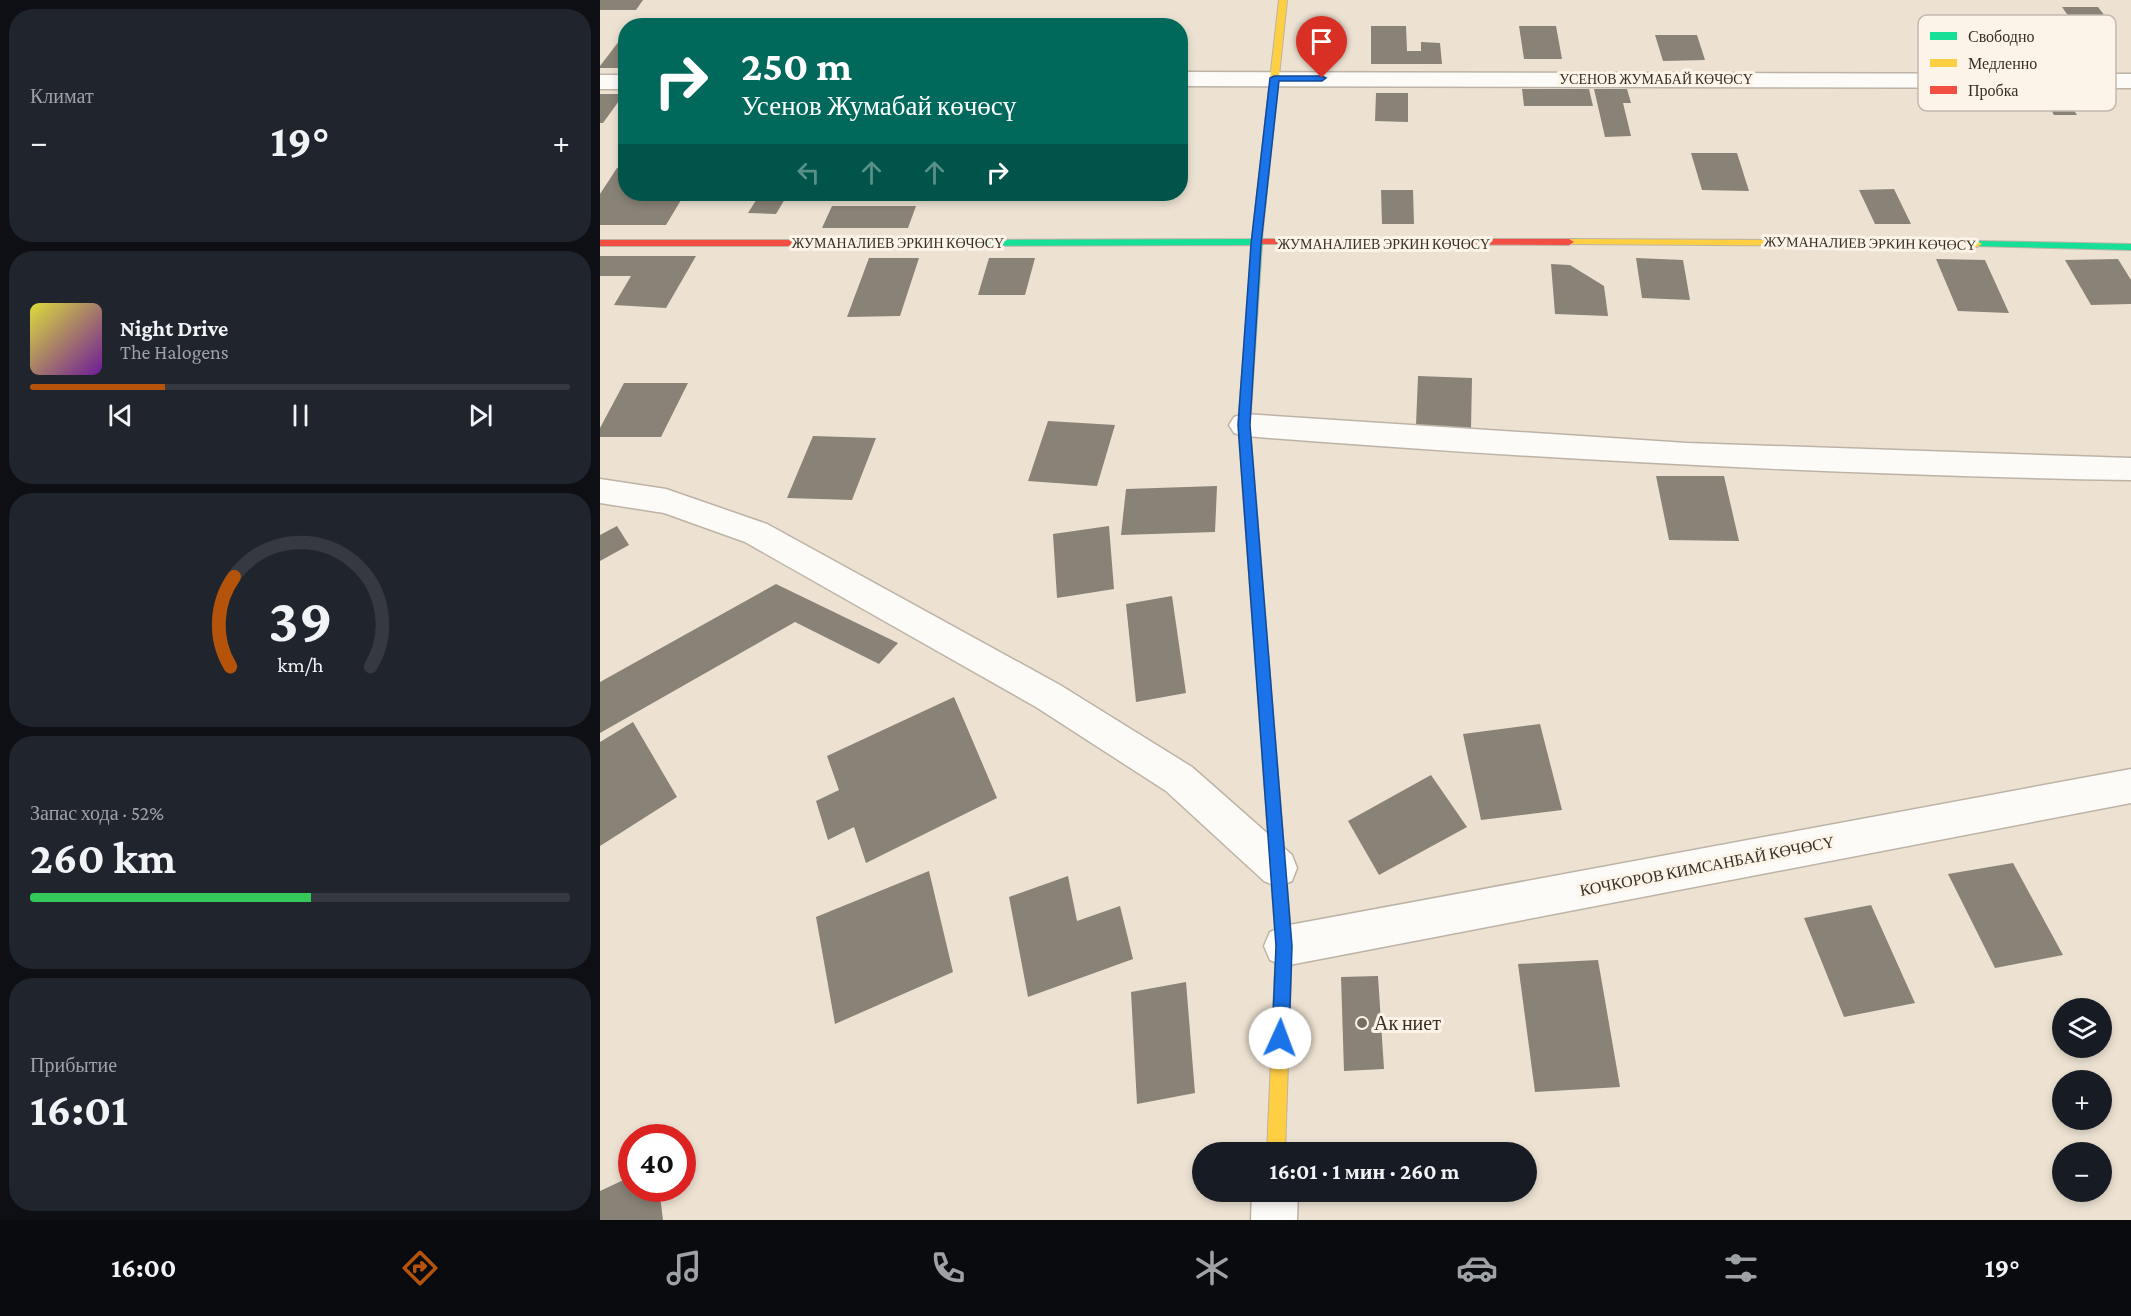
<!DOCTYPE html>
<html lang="ru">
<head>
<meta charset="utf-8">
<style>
	:root { --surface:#171b24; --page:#20242c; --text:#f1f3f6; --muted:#9ea1a6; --line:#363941; --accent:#b45309 }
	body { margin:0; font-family:"Crimson Pro",serif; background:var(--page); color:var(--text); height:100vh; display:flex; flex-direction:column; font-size:22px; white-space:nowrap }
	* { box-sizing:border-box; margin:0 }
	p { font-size:20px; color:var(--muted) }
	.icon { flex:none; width:33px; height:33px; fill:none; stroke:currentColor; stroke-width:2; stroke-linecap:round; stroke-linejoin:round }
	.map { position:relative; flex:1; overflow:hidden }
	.details { display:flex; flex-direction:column; gap:9px; padding:9px; background:#0d0f14; width:600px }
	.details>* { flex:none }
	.top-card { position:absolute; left:18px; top:18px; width:570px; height:183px; border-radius:24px; box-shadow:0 3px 9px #0003; background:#00695c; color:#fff; overflow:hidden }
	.tools { position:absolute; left:1452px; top:998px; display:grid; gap:12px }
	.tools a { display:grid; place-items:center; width:60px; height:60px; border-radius:50%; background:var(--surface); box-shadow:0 3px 9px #0003; font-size:30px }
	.speed { position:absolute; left:18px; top:1124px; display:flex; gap:12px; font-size:30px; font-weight:700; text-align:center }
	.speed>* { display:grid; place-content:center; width:78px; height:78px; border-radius:50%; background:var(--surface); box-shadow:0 3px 9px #0003; line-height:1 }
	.speed .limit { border:9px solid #d22; background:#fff; color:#111 }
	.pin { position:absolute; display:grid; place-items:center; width:51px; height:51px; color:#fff; margin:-62px -26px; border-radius:50% 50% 50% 0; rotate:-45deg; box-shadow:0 0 6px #0007 }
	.pin .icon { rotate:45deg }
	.me { position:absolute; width:66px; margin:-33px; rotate:2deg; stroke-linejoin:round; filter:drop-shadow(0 0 4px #0008) }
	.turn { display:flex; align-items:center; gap:21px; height:126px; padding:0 24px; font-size:27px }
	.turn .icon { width:78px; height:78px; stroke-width:2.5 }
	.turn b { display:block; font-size:42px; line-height:51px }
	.lanes { display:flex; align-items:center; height:57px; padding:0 24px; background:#0003; justify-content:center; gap:30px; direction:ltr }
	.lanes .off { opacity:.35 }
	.big { font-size:45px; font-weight:700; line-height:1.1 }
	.details .widget { flex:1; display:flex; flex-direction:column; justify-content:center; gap:9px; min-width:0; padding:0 21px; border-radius:24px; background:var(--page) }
	.details .dial { align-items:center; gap:0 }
	.dial svg { height:156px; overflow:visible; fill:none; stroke:var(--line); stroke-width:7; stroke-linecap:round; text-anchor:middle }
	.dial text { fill:var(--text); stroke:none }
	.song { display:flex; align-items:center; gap:18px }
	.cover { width:72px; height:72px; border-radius:9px; background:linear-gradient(135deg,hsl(60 70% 55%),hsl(280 70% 35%)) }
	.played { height:6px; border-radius:3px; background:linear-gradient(90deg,var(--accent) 25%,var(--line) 25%) }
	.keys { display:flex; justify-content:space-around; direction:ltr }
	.heat { display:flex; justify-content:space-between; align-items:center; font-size:33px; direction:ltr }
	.charge { height:9px; border-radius:4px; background:linear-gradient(90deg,#34c759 52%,var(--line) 0) }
	.trip { position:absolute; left:592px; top:1142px; width:345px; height:60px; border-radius:30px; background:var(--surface); box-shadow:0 3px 9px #0003; font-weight:700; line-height:60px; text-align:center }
	.dock { display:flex; height:96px; justify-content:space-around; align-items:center; background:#090b0e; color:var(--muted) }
	.dock .icon { width:42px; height:42px }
	.dock .on { color:var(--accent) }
	.dock b { font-size:27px; color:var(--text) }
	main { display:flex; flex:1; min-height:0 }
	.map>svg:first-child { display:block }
	.building { fill:#898276 }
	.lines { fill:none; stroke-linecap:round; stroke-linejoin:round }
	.street-casing { stroke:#bcb3a6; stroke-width:3 }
	.fast-casing { stroke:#bcb3a6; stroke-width:2 }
	.slow-casing { stroke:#bcb3a6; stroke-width:2 }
	.jam-casing { stroke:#bcb3a6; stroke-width:2 }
	.street { fill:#fcfbf8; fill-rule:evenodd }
	.fast { fill:#16e098; fill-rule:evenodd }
	.slow { fill:#ffcf43; fill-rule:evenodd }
	.jam { fill:#f24e42; fill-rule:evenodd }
	.route { fill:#1a73e8; stroke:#114b97; stroke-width:1.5 }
	.poi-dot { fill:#766e60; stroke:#fcf4e8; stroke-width:2 }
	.labels { text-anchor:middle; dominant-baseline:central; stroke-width:6; stroke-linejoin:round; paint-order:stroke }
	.far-street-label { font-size:14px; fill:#362f23; stroke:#fcf4e8 }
	.street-label { font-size:16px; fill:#362f23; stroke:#fcf4e8 }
	.near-poi-label { font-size:20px; fill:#362f23; stroke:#fcf4e8; text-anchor:start }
	.key { fill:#fcf4e8; stroke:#c1b9ad; stroke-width:1.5 }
	.key-label { font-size:16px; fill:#362f23 }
</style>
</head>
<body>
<main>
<section class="details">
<div class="widget"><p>Климат</p>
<div class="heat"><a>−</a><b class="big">19°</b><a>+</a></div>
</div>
<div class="widget">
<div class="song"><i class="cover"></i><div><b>Night Drive</b><p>The Halogens</p></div></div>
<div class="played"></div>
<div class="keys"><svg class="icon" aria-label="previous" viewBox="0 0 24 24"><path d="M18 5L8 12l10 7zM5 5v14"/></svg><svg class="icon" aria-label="pause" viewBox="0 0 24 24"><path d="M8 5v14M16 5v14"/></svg><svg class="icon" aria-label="next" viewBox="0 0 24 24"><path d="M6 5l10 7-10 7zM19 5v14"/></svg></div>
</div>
<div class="widget dial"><svg viewBox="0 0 100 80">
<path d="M14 69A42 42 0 1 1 86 69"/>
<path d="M14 69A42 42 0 0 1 16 23" stroke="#b45309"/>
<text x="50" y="56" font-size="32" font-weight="700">39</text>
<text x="50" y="72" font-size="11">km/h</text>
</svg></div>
<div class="widget"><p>Запас хода · 52%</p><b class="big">260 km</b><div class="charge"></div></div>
<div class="widget"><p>Прибытие</p><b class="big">16:01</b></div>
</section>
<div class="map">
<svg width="1531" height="1220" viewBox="0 0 1531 1220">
	<rect width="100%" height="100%" fill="#ede2d2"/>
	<!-- building -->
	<g class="building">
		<polygon points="0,0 43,0 36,10 0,10"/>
		<polygon points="1462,7 1498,7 1515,29 1478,30"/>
		<polygon points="33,22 66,22 64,26 30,26"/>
		<polygon points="771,26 806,26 807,51 821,51 821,42 840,43 842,64 771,64"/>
		<polygon points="919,26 956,26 962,59 924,59"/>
		<polygon points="26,32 26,68 0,68 0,66"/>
		<polygon points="1055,35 1097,35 1105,60 1063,61"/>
		<polygon points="1438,88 1488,88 1498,103 1469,103 1477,115 1454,115"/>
		<polygon points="922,89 989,89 993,106 924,106"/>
		<polygon points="994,89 1027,89 1031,103 1023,103 1031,136 1005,137"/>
		<polygon points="776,93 808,93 808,122 775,121"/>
		<polygon points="0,94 24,94 3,123 0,123"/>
		<polygon points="1091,153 1137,153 1149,191 1102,190"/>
		<polygon points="17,168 26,168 26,194 41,194 37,199 81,200 66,225 0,225 0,194"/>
		<polygon points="1294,189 1311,224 1275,224 1259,190"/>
		<polygon points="781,190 813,190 814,224 782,224"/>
		<polygon points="160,194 188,194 176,214 148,213"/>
		<polygon points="232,206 316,206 308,228 222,228"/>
		<polygon points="0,256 96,256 66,308 14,305 31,276 0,276"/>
		<polygon points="269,258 319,258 300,316 247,317"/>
		<polygon points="389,258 435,258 425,295 378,295"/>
		<polygon points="1036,258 1083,260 1090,300 1042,298"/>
		<polygon points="1336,259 1385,260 1409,313 1358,311"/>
		<polygon points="1518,259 1531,280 1531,304 1491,305 1465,260"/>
		<polygon points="951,264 970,265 1004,286 1008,316 955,314"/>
		<polygon points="818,376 872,378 871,428 816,425"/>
		<polygon points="24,383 88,383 61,437 0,437 0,428"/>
		<polygon points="448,421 515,425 497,486 428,481"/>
		<polygon points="213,436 276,438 252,500 187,498"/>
		<polygon points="1056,476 1124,476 1139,541 1069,540"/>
		<polygon points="617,486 615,532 521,535 526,489"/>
		<polygon points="17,526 29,545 0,561 0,535"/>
		<polygon points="509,526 514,589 457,598 453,534"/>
		<polygon points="176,584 298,643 279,664 195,622 0,733 0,682"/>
		<polygon points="572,596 586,693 536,702 526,604"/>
		<polygon points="354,697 397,798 266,863 254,827 228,840 216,801 239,790 227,756"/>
		<polygon points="33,722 77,797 0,846 0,742"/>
		<polygon points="940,724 962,810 881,820 863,734"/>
		<polygon points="831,775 867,827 779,875 748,821"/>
		<polygon points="1413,863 1463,955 1395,968 1348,874"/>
		<polygon points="329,871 353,972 235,1024 216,917"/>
		<polygon points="468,876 477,921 520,906 533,959 428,997 409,897"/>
		<polygon points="1271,905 1315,1003 1244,1017 1204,918"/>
		<polygon points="998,960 1020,1087 935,1092 918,964"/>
		<polygon points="778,976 784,1069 744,1071 741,977"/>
		<polygon points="586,982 595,1093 537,1104 531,992"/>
		<polygon points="32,1176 32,1188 59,1188 63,1220 0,1220 0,1191"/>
	</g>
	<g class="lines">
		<defs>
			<g id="street">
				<polygon points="580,72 1531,74 1531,88 580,86"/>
				<rect x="0" y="75" width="26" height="14"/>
				<path d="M644,414L1087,443L1531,458V480C1235,475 939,459 644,436L634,433L629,425L634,417Z"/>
				<polygon points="0,479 66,489 167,524 460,685 592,767 692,855 697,868 692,881 678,887 664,881 566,791 436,707 145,542 64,513 0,503"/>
				<polygon points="1531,769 1531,803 684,966 670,960 664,946 670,932 684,926"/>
				<polygon points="652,1191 698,1191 697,1220 651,1220"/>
			</g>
			<g id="fast">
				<polygon points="658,226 663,229 662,239 669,242 662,245 650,425 673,712 671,717 666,718 661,717 659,712 638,425 652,245 297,246 292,243 297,240 652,239 653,229"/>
				<polygon points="1377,241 1531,244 1531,250 1373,246 1372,244"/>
			</g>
			<g id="slow">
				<polygon points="679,0 687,0 663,229 658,232 653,229"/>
				<polygon points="969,239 1377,241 1382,244 1377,247 965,244 964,242"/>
				<polygon points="666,706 671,707 673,712 692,946 685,1152 667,1152 676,946 659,712 661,707"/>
			</g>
			<g id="jam">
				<polygon points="664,239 969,239 974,242 969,245 660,244 660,240"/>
				<polygon points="0,240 297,240 302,243 297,246 0,246"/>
			</g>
		</defs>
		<!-- street casing -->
		<use href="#street" class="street-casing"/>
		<!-- fast casing -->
		<use href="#fast" class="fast-casing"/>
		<!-- slow casing -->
		<use href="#slow" class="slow-casing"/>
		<!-- jam casing -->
		<use href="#jam" class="jam-casing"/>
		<!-- street -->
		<use href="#street" class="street"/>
		<!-- fast -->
		<use href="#fast" class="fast"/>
		<!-- slow -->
		<use href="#slow" class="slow"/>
		<!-- jam -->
		<use href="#jam" class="jam"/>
	</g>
	<!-- route -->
	<polygon class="route" points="674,76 722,76 726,78 722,81 679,81 661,244 650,425 692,946 689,1038 687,1044 680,1046 674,1044 672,1038 676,946 638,425 651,244 670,78"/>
	<!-- markers -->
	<circle class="poi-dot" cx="762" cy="1023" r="6"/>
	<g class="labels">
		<!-- far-street labels -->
		<g class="far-street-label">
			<text x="1056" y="79">УСЕНОВ ЖУМАБАЙ КӨЧӨСҮ</text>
			<text x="298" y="243">ЖУМАНАЛИЕВ ЭРКИН КӨЧӨСҮ</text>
			<text transform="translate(1270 243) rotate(1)">ЖУМАНАЛИЕВ ЭРКИН КӨЧӨСҮ</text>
			<text x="784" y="244">ЖУМАНАЛИЕВ ЭРКИН КӨЧӨСҮ</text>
		</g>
		<!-- street labels -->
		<g class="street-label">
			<text transform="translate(1107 866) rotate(-11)">КОЧКОРОВ КИМСАНБАЙ КӨЧӨСҮ</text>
		</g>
		<!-- near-poi labels -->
		<g class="near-poi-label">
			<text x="774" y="1023">Ак ниет</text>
		</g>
	</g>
	<!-- legend -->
	<rect x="1318" y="15" width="198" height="96" rx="9" class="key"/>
	<rect x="1330" y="32" width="27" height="8" fill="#16e098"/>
	<rect x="1330" y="59" width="27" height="8" fill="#ffcf43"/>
	<rect x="1330" y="86" width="27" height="8" fill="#f24e42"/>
	<g class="key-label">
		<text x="1368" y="42">Свободно</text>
		<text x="1368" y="69">Медленно</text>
		<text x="1368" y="96">Пробка</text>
	</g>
</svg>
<div class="tools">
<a><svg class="icon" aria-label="layers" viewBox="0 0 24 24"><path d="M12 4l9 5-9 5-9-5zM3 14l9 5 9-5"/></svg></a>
<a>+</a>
<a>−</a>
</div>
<div class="speed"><div class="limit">40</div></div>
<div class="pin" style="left:722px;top:78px;background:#d93025"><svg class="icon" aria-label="arrive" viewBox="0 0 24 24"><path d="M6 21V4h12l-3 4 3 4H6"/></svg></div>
<svg class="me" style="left:680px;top:1038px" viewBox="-20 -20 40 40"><circle r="19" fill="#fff"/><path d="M0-13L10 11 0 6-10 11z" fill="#1a73e8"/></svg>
<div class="trip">16:01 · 1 мин · 260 m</div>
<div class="top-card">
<div class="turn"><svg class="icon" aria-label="right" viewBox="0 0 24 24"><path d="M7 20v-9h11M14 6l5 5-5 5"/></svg><div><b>250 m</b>Усенов Жумабай көчөсү</div></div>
<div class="lanes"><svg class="icon off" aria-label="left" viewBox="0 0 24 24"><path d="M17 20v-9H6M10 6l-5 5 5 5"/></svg><svg class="icon off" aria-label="ahead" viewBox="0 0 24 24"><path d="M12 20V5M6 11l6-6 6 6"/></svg><svg class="icon off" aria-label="ahead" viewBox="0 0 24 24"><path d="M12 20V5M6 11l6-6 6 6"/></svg><svg class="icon" aria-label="right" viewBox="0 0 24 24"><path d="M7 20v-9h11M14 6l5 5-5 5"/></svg></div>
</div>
</div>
</main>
<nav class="dock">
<b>16:00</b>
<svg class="icon on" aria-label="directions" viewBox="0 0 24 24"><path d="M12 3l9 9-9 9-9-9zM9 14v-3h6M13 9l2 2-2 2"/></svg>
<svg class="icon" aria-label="music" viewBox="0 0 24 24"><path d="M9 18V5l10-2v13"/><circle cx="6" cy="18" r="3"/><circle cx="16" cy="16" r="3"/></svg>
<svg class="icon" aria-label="phone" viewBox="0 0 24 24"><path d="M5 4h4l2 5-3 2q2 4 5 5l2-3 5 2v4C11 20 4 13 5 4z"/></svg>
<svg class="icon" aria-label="climate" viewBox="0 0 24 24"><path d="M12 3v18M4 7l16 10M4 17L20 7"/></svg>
<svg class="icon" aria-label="car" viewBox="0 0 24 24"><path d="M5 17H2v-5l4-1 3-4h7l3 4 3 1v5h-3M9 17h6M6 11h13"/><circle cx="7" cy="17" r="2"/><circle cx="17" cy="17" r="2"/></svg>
<svg class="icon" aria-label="filters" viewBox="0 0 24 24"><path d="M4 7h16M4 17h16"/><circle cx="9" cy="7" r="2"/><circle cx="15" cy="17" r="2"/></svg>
<b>19°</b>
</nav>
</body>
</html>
